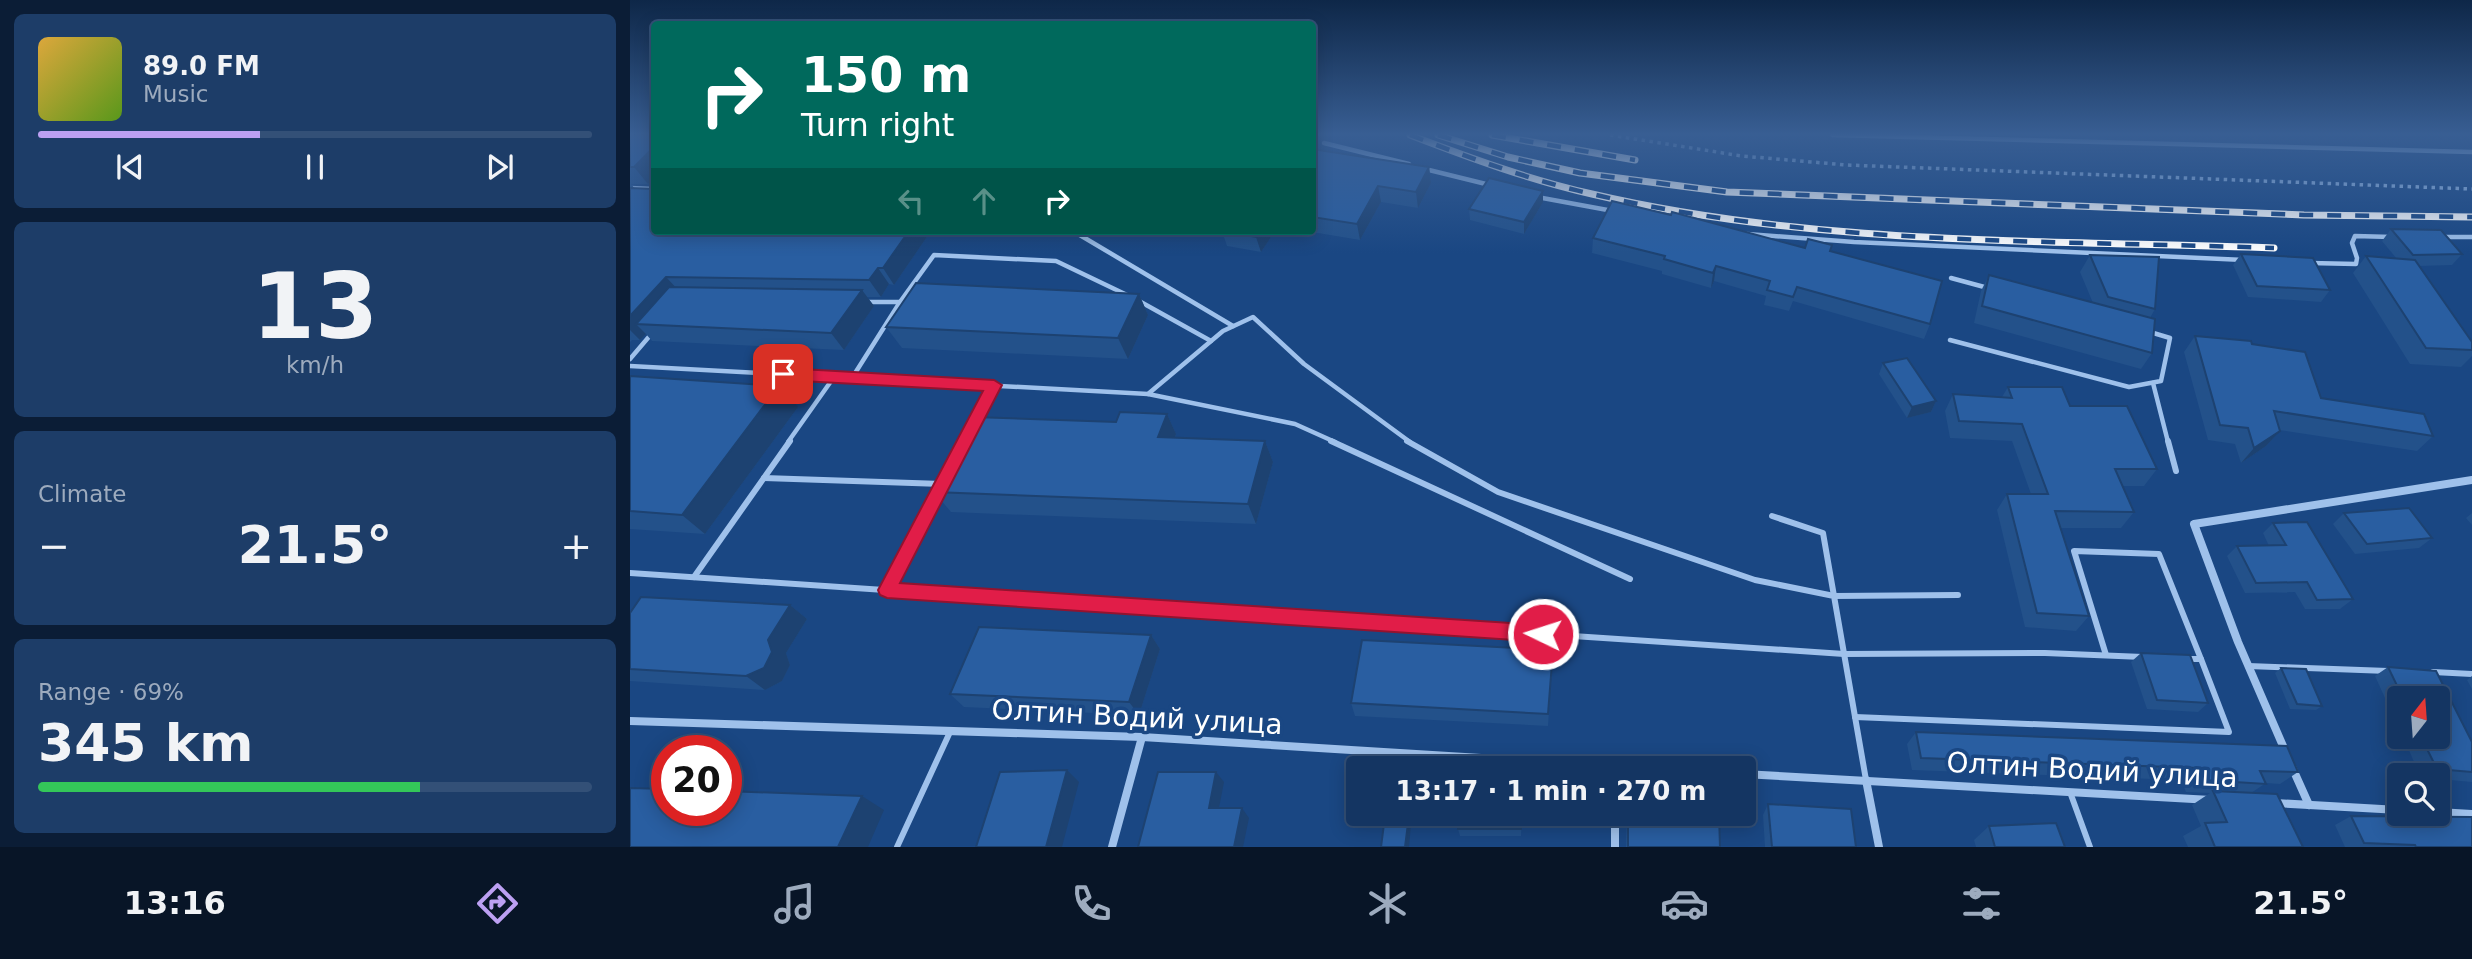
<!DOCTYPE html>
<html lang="en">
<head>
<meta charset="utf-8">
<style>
	:root { --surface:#143562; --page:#1d3d68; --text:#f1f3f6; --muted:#9dabbe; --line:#335077; --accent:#bca0f2 }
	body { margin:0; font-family:"DejaVu Sans",sans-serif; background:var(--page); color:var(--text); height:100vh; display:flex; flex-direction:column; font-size:26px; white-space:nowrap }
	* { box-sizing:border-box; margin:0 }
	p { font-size:23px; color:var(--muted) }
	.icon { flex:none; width:38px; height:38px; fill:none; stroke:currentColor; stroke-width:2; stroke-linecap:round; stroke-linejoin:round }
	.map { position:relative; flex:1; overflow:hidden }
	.details { display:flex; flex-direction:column; gap:14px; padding:14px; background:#0b1d36; width:630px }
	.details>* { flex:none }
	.hud { position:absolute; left:21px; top:21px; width:665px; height:214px; border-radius:7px; box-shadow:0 4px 18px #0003,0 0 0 2px var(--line); background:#00695c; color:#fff; overflow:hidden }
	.needle { width:46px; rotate:17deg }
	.buttons { position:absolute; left:1757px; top:686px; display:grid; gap:14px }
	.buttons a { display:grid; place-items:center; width:63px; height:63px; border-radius:7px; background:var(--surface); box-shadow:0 4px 18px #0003,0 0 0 2px var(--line); font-size:35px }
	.speed { position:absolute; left:21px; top:735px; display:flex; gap:14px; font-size:35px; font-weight:700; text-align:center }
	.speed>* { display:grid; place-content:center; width:91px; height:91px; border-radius:50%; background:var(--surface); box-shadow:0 4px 18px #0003,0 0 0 2px var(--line); line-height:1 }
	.speed .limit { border:10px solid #d22; background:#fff; color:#111 }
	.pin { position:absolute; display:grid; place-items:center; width:60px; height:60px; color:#fff; margin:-30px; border-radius:14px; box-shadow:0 4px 10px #0006 }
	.me { position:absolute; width:77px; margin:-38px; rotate:274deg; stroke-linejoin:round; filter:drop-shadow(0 0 5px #0008) }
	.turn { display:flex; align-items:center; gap:24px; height:147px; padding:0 35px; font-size:32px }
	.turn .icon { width:91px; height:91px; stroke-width:2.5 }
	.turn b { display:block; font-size:49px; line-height:60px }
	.lanes { display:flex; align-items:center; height:66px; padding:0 35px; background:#0003; justify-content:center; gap:35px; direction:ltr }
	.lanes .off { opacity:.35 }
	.big { font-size:52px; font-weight:600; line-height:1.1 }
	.details .card { flex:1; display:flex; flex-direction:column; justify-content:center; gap:10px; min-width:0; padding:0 24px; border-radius:10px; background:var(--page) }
	.details .dial { align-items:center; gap:0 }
	.dial b { font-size:91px; line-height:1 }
	.song { display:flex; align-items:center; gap:21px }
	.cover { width:84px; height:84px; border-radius:10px; background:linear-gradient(135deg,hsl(40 70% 55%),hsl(90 70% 35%)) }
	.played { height:7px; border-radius:4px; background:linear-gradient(90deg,var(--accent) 40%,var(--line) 40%) }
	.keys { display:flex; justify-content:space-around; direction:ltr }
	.heat { display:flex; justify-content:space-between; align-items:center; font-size:38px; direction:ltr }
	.charge { height:10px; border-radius:5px; background:linear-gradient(90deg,#34c759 69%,var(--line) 0) }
	.trip { position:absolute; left:716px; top:756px; width:410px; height:70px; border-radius:7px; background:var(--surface); box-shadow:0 4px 18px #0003,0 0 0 2px var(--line); font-weight:600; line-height:70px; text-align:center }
	.menu { display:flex; height:112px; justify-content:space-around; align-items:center; background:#081527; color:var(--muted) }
	.menu .icon { width:49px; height:49px }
	.menu .current { color:var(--accent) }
	.menu b { font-size:32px; color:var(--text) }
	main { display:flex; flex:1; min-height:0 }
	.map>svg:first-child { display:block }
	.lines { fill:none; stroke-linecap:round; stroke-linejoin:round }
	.path { stroke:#9fc1eb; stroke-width:3.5; stroke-dasharray:3.5 4.5; stroke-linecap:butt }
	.lane-far1 { stroke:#9fc1eb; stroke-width:4.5 }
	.lane { stroke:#9fc1eb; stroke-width:6 }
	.street { stroke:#9fc1eb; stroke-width:8 }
	.rail-casing { stroke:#fff; stroke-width:7 }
	.rail { stroke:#1a4783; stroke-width:4.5; stroke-dasharray:14; stroke-linecap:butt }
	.wall { fill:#23518a }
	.shaded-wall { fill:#1d4271 }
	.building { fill:#295ea1; stroke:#1d4271; stroke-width:2 }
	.route { fill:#e11d48; stroke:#92132f; stroke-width:2 }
	.labels { text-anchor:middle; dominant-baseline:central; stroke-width:7; stroke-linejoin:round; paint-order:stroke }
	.near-street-label { font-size:28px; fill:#fff; stroke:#1a4783 }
</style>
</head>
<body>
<main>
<section class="details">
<div class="card">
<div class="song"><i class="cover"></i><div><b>89.0 FM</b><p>Music</p></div></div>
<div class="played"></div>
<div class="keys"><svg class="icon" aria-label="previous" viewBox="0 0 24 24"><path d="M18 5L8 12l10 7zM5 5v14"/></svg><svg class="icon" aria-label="pause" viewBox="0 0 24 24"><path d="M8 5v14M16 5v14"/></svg><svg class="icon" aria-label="next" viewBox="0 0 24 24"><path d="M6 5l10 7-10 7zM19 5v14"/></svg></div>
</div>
<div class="card dial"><b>13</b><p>km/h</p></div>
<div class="card"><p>Climate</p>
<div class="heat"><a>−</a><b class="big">21.5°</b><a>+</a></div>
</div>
<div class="card"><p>Range · 69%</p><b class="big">345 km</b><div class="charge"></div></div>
</section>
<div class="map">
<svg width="1842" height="847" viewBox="0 0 1842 847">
	<rect width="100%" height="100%" fill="#1a4783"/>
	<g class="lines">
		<!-- path -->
		<polyline class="path" points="980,135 1112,156 1217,165 1842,189"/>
		<!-- lane-far1 -->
		<g class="lane-far1">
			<polyline points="1202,135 1842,152"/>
			<polyline points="694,143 779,164"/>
			<polyline points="795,169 860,185"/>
			<polyline points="0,188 24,189"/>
			<polyline points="907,197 983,211"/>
			<polyline points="443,231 603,326"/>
			<polyline points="1117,234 1224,242 1614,260"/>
			<polyline points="1810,237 1842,237"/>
			<polyline points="1680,263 1726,264 1727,258 1722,243 1725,236 1762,237"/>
			<polyline points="1321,278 1358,288"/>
			<polyline points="509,301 581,341"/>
			<polyline points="270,302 304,255 426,261 497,295"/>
			<polyline points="1320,340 1499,387 1531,381 1540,338 1520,332"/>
			<polyline points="0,359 23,332"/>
			<polyline points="0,366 518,394 593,331 623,317 674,364 780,442"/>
			<polyline points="222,378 270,302 235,302"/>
			<polyline points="1523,383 1538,442"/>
			<polyline points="518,394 665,424 705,442"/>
			<polyline points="344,423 364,385"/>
			<polyline points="158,442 204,377"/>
		</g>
		<!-- lane -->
		<g class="lane">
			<polyline points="701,441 1000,579"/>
			<polyline points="777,441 868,492 1125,580 1204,596 1236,780"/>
			<polyline points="1538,441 1546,471"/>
			<polyline points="134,478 312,484"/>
			<polyline points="1142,516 1193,533 1204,596 1328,595"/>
			<polyline points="0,573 1214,654 1415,653 1513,657"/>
			<polyline points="64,577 160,441"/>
			<polyline points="257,590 309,490"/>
			<polyline points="1476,655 1444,551 1529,554 1571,659"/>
			<polyline points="1618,666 1758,671"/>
			<polyline points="1803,672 1842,674"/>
			<polyline points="1225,717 1599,732 1571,659 1558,659"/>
			<polyline points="1440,792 1460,847"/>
			<polyline points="267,847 320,732"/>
		</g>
		<!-- street -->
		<g class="street">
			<polyline points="0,721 512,737 1011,768"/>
			<polyline points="1656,753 1608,642 1564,524 1842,480"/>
			<polyline points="1662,767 1679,805"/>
			<polyline points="1113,774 1581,800"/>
			<polyline points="1236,780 1249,847"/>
			<polyline points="1645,803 1769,810"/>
			<polyline points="1808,812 1842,814"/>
			<polyline points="985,814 985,847"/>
			<polyline points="482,847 512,737"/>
		</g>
		<defs>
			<g id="rail">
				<path d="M780,135C840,158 900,180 962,194C1184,246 1418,240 1644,248"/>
				<polyline points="808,135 878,157 950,173 1097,192 1674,215 1842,217"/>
				<polyline points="862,135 1005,160"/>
			</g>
		</defs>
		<!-- rail casing -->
		<use href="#rail" class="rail-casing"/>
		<!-- rail -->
		<use href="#rail" class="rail"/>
	</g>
	<!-- wall -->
	<g class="wall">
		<polygon points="0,135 24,135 24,178 18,184 1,184 5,189 301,231 264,285 259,284 251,297 237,297 244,306 214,350 22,341 16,334 10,340 2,340 0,342"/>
		<polygon points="682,149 799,167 801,183 788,208 751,202 730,240 676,231 682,231"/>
		<polygon points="913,191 913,202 894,234 840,220 839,209"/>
		<polygon points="1761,229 1832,254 1822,265 1789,266 1842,342 1842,356 1831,367 1780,364 1723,273 1736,256 1767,259 1752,241"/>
		<polygon points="592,231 645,231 631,252 597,246"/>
		<polygon points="963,238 1175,248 1200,251 1300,324 1294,339 1163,301 1159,311 1134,305 1136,296 1084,281 1081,288 1032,274 1032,271 962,253"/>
		<polygon points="1611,254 1700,290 1691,302 1618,297 1603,265"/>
		<polygon points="1460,255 1525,309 1520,318 1522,353 1511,369 1344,323 1351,291 1359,275 1463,303 1450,272"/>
		<polygon points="509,294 518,315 498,359 272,348 256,327"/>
		<polygon points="1565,336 1622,344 1691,398 1803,436 1787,451 1649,430 1650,431 1636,446 1611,463 1605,444 1578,440 1554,352"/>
		<polygon points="1253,363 1306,401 1301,412 1277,418 1249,374"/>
		<polygon points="0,376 168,407 75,534 0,529"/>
		<polygon points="1378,387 1440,406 1527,469 1514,486 1492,486 1504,512 1491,528 1430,528 1459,616 1446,631 1395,627 1367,510 1377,494 1401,494 1382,441 1320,438 1315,411 1323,394 1372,397"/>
		<polygon points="537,414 546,434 545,438 635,441 643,462 626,524 321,512 304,492 486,422"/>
		<polygon points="1714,513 1802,538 1789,548 1725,554 1703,524"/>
		<polygon points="1842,513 1842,525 1836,518"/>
		<polygon points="1643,523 1723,599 1710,609 1675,609 1665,592 1615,593 1597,556 1607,546 1639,546 1633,533"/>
		<polygon points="160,605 177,619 156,653 160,665 152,681 135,690 0,681 0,613"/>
		<polygon points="521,635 530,649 509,715 334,707 320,694"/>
		<polygon points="923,650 918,726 725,716 721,703"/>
		<polygon points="1511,653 1578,703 1568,712 1517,709 1501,662"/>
		<polygon points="1758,667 1806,671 1842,742 1842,782 1808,779 1808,775 1790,775 1773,737 1808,737 1808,698 1769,698 1769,729 1745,676"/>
		<polygon points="1651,668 1692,706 1686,710 1660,709 1645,673"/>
		<polygon points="1842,676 1842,689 1837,680"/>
		<polygon points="1286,732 1668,772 1650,784 1636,783 1621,793 1673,847 1558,847 1553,836 1571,826 1562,805 1580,793 1556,792 1551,780 1282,770 1277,744"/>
		<polygon points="1138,804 1226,847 1135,847 1133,815"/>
		<polygon points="829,814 892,814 891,836 830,836 828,829"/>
		<polygon points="997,814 1089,814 1090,847 996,847"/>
		<polygon points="1721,816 1842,847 1715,847 1705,825"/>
		<polygon points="1359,826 1435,847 1346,847 1344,840"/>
	</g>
	<!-- shaded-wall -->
	<g class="shaded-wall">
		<polygon points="24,147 24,178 18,184 4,167"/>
		<polygon points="799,167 801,183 788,208 786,192"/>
		<polygon points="748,186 751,202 730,240 727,224"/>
		<polygon points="913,191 913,202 894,234 894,222"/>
		<polygon points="279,231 301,231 264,285 253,268"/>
		<polygon points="630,231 645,231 631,252 626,237"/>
		<polygon points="1086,266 1084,281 1081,288 1083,273"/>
		<polygon points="248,268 259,284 251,297 239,280"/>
		<polygon points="36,277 52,294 6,324 16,334 10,340 0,330 0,316"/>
		<polygon points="232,290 244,306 214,350 201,333"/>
		<polygon points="509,294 518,315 498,359 488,338"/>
		<polygon points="149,386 168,407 75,534 52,515"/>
		<polygon points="1306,401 1301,412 1277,418 1282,407"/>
		<polygon points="537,414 546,434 538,458 528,437"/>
		<polygon points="1650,431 1636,446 1611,463 1624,448"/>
		<polygon points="635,441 643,462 626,524 618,504"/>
		<polygon points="160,605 177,619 156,653 160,665 152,681 135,690 116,676"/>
		<polygon points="521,635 530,649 509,715 499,702"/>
		<polygon points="437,770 449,782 432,847 416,847"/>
		<polygon points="586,772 594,782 587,818 579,808"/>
		<polygon points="232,796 254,810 238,847 208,847"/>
		<polygon points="612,808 619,818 613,847 604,847"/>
		<polygon points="779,816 781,824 779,847 775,847"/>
	</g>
	<!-- building -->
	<g class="building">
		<polygon points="0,135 24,135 24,147 4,167 0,167"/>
		<polygon points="682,149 799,167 786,192 748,186 727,224 682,217"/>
		<polygon points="859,178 913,191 894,222 839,209"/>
		<polygon points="0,188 24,189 24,231 279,231 253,268 248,268 239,280 36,277 0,316"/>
		<polygon points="982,201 1041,215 1042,212 1175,248 1178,239 1202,245 1200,251 1312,281 1300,324 1167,287 1163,297 1137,290 1140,281 1086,266 1083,273 1034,259 1035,256 963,238"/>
		<polygon points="1761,229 1811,230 1832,254 1783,255"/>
		<polygon points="593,231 630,231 626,237"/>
		<polygon points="1611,254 1683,258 1700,290 1627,286"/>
		<polygon points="1460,255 1529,257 1525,309 1478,297"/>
		<polygon points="1736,256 1785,260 1842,342 1842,350 1796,348"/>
		<polygon points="1359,275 1525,319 1522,353 1352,306"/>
		<polygon points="286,283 509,294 488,338 256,327"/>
		<polygon points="39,287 232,290 201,333 6,324"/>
		<polygon points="1565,336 1621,341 1622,344 1675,352 1691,398 1794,414 1803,436 1644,411 1650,431 1624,448 1618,428 1590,425"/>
		<polygon points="1277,358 1306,401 1282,407 1253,363"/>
		<polygon points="0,376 149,386 52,515 0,511"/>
		<polygon points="1378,387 1432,387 1440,406 1497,406 1527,469 1485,469 1504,512 1425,511 1459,616 1407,613 1377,494 1418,494 1392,424 1329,421 1323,394 1382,398"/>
		<polygon points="490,412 537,414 528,437 635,441 618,504 304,492 344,417 486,422"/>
		<polygon points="1779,508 1802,538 1737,544 1714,513"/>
		<polygon points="1677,522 1723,599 1687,600 1677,582 1626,583 1607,546 1656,545 1643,523"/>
		<polygon points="11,597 160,605 138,640 142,652 134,668 116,676 0,669 0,613"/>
		<polygon points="349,627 521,635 499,702 320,694"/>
		<polygon points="732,640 923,650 918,714 721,703"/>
		<polygon points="1511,653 1560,655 1578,703 1527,700"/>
		<polygon points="1758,667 1806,671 1842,742 1842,772 1807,769 1791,737 1808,737 1808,698 1773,698"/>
		<polygon points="1651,668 1676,669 1692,706 1667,704"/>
		<polygon points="1286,732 1657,746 1668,772 1630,771 1636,784 1573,780 1568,768 1291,758"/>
		<polygon points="437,770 416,847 346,847 370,772"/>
		<polygon points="528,772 586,772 579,808 612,808 604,847 508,847"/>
		<polygon points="0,788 37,789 37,810 96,810 96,791 232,796 208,847 0,847"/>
		<polygon points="1583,791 1647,794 1673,847 1585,847 1575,823 1597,822"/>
		<polygon points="1138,804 1221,809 1226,847 1142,847"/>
		<polygon points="829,814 891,814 891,829 828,829"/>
		<polygon points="998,814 1089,814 1090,847 998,847"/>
		<polygon points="755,816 779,816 775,847 751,847"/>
		<polygon points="1721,816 1842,817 1842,847 1786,847 1785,845 1734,843"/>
		<polygon points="1426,823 1435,847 1365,847 1359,826"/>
	</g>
	<!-- sky -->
	<linearGradient id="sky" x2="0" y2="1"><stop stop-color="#0e2748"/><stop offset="0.53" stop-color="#385e93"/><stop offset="1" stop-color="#385e93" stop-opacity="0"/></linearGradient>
	<rect width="1842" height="253" fill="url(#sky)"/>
	<!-- route -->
	<polygon class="route" points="153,368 364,380 372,385 270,583 913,625 920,628 922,634 920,639 913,642 257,598 250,595 248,590 353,391 153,380 145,374"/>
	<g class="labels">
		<!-- near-street labels -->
		<g class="near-street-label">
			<text transform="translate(507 717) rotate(3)">Олтин Водий улица</text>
			<text transform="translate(1462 770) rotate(3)">Олтин Водий улица</text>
		</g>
	</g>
</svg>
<div class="buttons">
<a><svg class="needle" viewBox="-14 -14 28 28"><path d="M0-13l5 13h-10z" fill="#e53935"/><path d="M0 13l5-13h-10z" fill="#9dabbe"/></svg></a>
<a><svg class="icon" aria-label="search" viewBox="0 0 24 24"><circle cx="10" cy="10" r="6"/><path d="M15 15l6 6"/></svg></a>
</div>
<div class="speed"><div class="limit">20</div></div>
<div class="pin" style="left:153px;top:374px;background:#d93025"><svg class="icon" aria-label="arrive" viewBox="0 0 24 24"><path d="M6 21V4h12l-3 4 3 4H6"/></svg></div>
<svg class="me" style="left:913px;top:634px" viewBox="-20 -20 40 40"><circle r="17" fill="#e11d48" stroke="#fff" stroke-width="3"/><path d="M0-11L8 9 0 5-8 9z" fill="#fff"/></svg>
<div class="trip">13:17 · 1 min · 270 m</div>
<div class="hud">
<div class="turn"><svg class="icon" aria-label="right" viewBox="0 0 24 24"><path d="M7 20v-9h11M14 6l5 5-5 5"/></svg><div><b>150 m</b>Turn right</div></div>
<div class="lanes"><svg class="icon off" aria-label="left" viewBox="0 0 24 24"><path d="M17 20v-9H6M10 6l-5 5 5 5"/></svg><svg class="icon off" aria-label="ahead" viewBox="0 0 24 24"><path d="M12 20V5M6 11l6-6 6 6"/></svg><svg class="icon" aria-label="right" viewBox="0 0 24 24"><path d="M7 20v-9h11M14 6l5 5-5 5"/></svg></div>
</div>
</div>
</main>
<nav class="menu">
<b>13:16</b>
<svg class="icon current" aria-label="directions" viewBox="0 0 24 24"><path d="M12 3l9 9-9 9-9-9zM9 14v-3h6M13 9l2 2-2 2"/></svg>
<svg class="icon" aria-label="music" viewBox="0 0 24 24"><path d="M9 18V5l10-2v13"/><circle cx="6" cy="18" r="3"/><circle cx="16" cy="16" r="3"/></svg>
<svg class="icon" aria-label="phone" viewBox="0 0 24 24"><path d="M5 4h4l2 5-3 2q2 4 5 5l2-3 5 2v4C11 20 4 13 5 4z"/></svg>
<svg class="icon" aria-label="climate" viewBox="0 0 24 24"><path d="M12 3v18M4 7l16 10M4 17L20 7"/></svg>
<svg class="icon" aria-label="car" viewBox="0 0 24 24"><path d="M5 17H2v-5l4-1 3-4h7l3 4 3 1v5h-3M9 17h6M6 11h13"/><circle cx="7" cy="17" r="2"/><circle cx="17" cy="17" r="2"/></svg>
<svg class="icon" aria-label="filters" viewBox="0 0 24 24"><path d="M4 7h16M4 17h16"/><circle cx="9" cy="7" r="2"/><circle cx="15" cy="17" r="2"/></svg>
<b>21.5°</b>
</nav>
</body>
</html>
